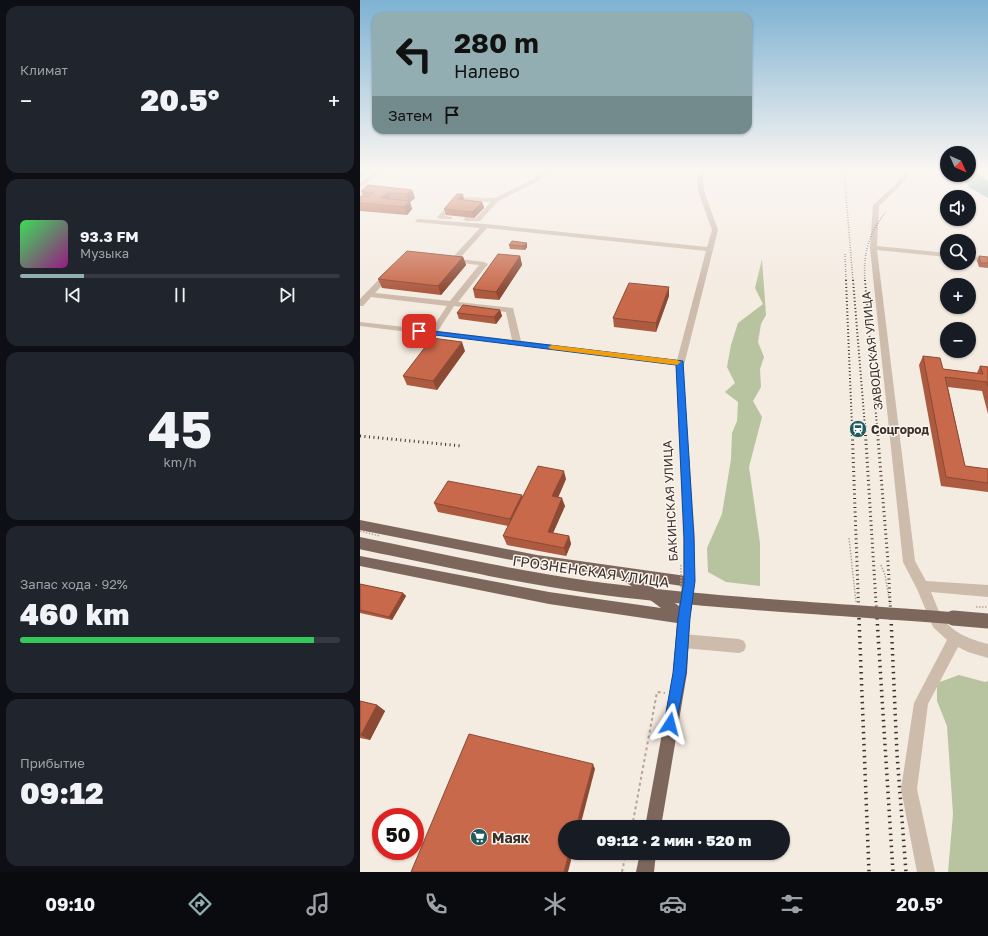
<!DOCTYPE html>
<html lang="ru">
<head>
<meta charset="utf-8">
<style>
	:root { --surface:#171b24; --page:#20242c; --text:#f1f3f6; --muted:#9ea1a6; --line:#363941; --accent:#92aeb2 }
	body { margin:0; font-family:"Golos Text",sans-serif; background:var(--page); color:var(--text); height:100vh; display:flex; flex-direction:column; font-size:15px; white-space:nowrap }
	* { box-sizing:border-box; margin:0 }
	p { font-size:13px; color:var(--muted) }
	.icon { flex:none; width:22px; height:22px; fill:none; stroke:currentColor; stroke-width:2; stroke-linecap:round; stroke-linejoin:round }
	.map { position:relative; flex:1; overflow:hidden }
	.sheet { display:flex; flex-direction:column; gap:6px; padding:6px; background:#0d0f14; width:360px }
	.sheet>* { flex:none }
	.hud { position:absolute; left:12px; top:12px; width:380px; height:122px; border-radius:12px; box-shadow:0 1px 3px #0004; background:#92aeb2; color:#111; overflow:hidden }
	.needle { width:26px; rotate:135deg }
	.tools { position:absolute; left:580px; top:146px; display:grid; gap:8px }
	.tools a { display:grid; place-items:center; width:36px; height:36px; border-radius:50%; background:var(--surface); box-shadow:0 1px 3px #0004; font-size:20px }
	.speed { position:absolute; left:12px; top:808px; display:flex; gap:8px; font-size:20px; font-weight:700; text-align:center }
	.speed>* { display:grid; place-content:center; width:52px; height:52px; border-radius:50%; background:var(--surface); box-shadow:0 1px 3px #0004; line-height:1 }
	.speed .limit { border:6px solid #d22; background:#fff; color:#111 }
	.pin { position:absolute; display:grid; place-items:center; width:34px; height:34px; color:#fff; margin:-17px; border-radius:8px; box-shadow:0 2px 6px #0006 }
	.me { position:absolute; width:44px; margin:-22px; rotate:9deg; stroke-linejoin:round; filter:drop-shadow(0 0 3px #0008) }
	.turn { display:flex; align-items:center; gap:14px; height:84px; padding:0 16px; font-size:18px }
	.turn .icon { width:52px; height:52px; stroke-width:2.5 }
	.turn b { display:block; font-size:28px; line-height:34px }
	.then { display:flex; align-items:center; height:38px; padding:0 16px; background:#0003; gap:8px; font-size:15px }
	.big { font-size:30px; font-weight:800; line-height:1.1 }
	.sheet .tile { flex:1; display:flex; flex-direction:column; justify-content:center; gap:6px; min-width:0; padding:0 14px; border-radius:12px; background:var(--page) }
	.sheet .dial { align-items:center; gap:0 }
	.dial b { font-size:52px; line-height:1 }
	.song { display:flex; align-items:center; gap:12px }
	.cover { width:48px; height:48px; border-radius:6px; background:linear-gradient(135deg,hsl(130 70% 55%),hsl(310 70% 35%)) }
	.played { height:4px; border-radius:2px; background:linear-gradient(90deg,var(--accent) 20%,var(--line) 20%) }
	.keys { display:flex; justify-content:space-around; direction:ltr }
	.heat { display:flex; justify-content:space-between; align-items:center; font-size:22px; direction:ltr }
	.charge { height:6px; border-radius:3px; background:linear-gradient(90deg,#34c759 92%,var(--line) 0) }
	.trip { position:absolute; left:198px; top:820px; width:232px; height:40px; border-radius:20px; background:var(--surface); box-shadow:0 1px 3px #0004; font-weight:800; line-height:40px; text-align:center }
	.menu { display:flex; height:64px; justify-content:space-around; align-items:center; background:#090b0e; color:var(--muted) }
	.menu .icon { width:28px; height:28px }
	.menu .selected { color:var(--accent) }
	.menu b { font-size:18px; color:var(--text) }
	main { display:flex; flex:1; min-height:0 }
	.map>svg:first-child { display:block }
	.green { fill:#b8c4a0 }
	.water { fill:#7fb0b2 }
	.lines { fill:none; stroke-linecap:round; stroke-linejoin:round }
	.path-far1 { stroke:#b9a596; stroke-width:1.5; stroke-dasharray:1.5 1.5; stroke-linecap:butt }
	.path { stroke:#b9a596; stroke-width:2; stroke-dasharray:3 3; stroke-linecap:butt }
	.minor { fill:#cdbbac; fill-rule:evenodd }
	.major { fill:#7d675c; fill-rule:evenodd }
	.rail-far3 { stroke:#3b302b; stroke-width:1.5; stroke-dasharray:0.5 2; stroke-linecap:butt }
	.rail-far2 { stroke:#3b302b; stroke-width:2; stroke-dasharray:1 2.5; stroke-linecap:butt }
	.rail-far1 { stroke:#3b302b; stroke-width:3; stroke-dasharray:1 3.5; stroke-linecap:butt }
	.rail { stroke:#3b302b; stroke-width:3.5; stroke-dasharray:1.5 4.5; stroke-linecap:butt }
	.path-bridge { stroke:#b9a596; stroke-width:1.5; stroke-dasharray:1.5 1.5; stroke-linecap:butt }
	.major-bridge-far1 { stroke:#7d675c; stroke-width:12 }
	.major-bridge { stroke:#7d675c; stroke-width:15 }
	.wall { fill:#ac5a40 }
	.shaded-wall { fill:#8c4a34 }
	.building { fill:#c8694b; stroke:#8c4a34 }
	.route { fill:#1a73e8; stroke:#114b97 }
	.slow { fill:#f59e0b }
	.labels { text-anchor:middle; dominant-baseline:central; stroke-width:3; stroke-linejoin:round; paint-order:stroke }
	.street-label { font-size:12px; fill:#3b302b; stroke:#fbf5ee }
	.poi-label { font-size:12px; font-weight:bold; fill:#3b302b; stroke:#fbf5ee; text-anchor:start }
	.near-street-label { font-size:14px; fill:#3b302b; stroke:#fbf5ee }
	.near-poi-label { font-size:14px; font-weight:bold; fill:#3b302b; stroke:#fbf5ee; text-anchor:start }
</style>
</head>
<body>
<main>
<section class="sheet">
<div class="tile"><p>Климат</p>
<div class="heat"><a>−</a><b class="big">20.5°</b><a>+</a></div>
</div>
<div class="tile">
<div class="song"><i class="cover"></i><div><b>93.3 FM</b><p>Музыка</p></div></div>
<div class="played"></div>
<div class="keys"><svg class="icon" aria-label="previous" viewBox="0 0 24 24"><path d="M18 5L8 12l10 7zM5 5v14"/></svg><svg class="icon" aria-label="pause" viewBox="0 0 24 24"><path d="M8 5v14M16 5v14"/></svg><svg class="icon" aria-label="next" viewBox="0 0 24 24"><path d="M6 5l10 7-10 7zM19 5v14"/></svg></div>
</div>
<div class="tile dial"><b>45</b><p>km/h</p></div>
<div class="tile"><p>Запас хода · 92%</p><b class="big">460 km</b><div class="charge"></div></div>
<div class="tile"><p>Прибытие</p><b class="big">09:12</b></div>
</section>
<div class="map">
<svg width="628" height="872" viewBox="0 0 628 872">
	<rect width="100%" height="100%" fill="#f4ebe1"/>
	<!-- green -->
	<g class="green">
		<polygon points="402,259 406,315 401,324 398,342 404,357 400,369 401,387 393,401 402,417 389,467 400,543 400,586 366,582 348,572 347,548 362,514 371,459 372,433 377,421 378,402 365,392 375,383 367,367 371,345 378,323 403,304 395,288"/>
		<polygon points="599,675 625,682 628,681 628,872 588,872 593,814 587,726 577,701 577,683"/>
	</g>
	<!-- water -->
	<polygon class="water" points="609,170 613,170 628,181 628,198 609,187 606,182 593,175 609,175"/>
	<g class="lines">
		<!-- path-far1 -->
		<g class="path-far1">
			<polyline points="489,538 496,602"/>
			<polyline points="521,565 525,575 530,604"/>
			<polyline points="616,607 627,607"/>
		</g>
		<!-- path -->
		<g class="path">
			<polyline points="272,827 297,692 305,693"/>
			<polyline points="262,872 266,853"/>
		</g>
		<!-- minor -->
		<g class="minor">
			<polygon points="4,170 11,170 0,178 0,173"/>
			<polygon points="16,170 23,170 0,188 0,183"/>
			<polygon points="182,170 188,170 178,181 138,201 120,221 106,221 103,219 106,217 116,218 131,202 101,200 85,216 92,217 92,219 80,219 77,217 97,197 135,198 174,179"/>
			<path d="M340,170H346L343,177L344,191L358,230L323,369L335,538V581L333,585L329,587L325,585L323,581V538L316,365L0,326V322L71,330L87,306L11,297L3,306H0V299L26,272H29L33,274L15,293L90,301L119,265L85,261L81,259L85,257L92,258L120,228L56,222L55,221L58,219L125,224L347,247L352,230L338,191L337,177ZM127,228L346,251L317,360L161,341L153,308L98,302L128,264L124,262L99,259ZM94,306L146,312L152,340L78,331Z"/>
			<path d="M546,170H552L540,186L519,206L517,246L587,253V257L517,250L555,561L566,581L628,585V597L571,592C575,601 578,611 583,618C592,633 612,640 628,644V658L608,652L598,647L568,704L557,789L575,872H557L541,789L554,703L587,640L573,627L557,589L543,562L510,248L513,205L536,184Z"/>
			<polygon points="609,256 628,258 628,262 609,260"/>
			<polygon points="323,634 379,639 384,641 386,646 384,651 379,653 323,648 318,646 316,641 318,636"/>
		</g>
		<!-- major -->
		<g class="major">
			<path d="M0,520L177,555L333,577L335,581L330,618L327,673L301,827H285L313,673L317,623L189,604L0,566V556L189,592L301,608L259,577L177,565L0,530ZM283,580L322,586L319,606Z"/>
			<polygon points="280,853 296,853 294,872 276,872"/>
		</g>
		<!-- rail-far3 -->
		<g class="rail-far3">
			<polyline points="484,170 493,281"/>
			<polyline points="485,254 486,281"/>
			<path d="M505,281C503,254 508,235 525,213"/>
		</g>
		<!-- rail-far2 -->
		<g class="rail-far2">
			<polyline points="486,280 492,427"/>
			<polyline points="493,280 505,427"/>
			<polyline points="505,280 517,427"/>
		</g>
		<!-- rail-far1 -->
		<g class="rail-far1">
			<polyline points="492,426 499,619"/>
			<polyline points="505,426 517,619"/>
			<polyline points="517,426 528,562 531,619"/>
			<polyline points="0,436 102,446"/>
		</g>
		<!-- rail -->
		<g class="rail">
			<polyline points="499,618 509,872"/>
			<polyline points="517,618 533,872"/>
			<polyline points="531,618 537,754 546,872"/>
		</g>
		<!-- path-bridge -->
		<g class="path-bridge">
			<polyline points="0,531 20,536"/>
			<polyline points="321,565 321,588"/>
		</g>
		<!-- major-bridge-far1 -->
		<path class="major-bridge-far1" d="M0,543C76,559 152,576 229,587C354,604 480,609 605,619"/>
		<!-- major-bridge -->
		<polyline class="major-bridge" points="593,618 628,621"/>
	</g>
	<!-- wall -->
	<g class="wall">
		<polygon points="52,190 55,198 50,202 52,209 47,215 0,211 0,196 3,197 1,191"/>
		<polygon points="104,200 122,202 124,208 114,218 86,215 84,209"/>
		<polygon points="167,243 167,247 165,250 150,249 149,245"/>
		<polygon points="160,256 162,265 139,300 115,298 113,289"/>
		<polygon points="619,256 628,257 628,268 619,267 617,261"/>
		<polygon points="103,257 106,265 81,295 22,288 18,279"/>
		<polygon points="309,296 296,332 254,327 253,318"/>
		<polygon points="140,310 142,316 136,324 99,319 97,313"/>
		<polygon points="105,351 77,390 47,385 43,376"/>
		<polygon points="563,356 583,369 617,373 620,366 628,367 628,414 622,391 588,387 605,466 628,469 628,492 581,486 559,365"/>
		<polygon points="206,479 198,497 205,506 193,533 209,536 211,544 206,556 147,545 143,536 148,526 78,512 74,503 162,495 162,497"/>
		<polygon points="0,584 43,593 46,596 32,620 0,613"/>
		<polygon points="0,701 17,705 25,711 10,740 0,738"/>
	</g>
	<!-- shaded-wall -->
	<g class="shaded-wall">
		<polygon points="52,190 55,198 50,202 52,209 47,215 44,207 49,202 46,194"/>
		<polygon points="28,193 31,201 21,198"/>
		<polygon points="103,194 104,200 97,199"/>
		<polygon points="122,202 124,208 114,218 112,212"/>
		<polygon points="167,243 167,247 165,250 164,246"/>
		<polygon points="160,256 162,265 139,300 136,292"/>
		<polygon points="103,257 106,265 81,295 78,286"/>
		<polygon points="309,287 309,296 296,332 296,323"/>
		<polygon points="140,310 142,316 136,324 134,317"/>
		<polygon points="102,342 105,351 77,390 73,381"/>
		<polygon points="204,471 206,479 195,505 192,496"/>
		<polygon points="162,495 165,504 153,527 150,519"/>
		<polygon points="202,498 205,506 190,540 188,532"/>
		<polygon points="209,536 211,544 206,556 204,548"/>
		<polygon points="43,593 46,596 32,620 29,617"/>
		<polygon points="17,705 25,711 10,740 1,735"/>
		<polygon points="233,764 235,769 220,827 216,827"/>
		<polygon points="209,853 213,853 208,872 204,872"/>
	</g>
	<!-- building -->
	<g class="building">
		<polygon points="8,185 52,190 46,194 28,193 21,198 49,201 44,207 0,203 0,196 9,197 13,193 1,191"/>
		<polygon points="97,194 103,194 97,199 122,202 112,212 84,209"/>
		<polygon points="152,241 167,243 164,246 149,245"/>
		<polygon points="47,251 103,257 78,286 18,279"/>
		<polygon points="138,254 160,256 136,292 113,289"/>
		<polygon points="619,256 628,257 628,263 621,263"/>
		<polygon points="269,283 309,287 296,323 253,318"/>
		<polygon points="103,305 140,310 134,317 97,313"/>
		<polygon points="72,338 102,342 73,381 43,376"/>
		<polygon points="563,356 580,358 583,369 623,374 620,366 628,367 628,386 627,382 585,377 605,466 628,469 628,483 586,477"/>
		<polygon points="178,466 204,471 192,496 202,498 188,532 209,536 204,548 143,536"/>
		<polygon points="88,481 162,495 150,519 74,503"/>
		<polygon points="0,584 43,593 29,617 0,610"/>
		<polygon points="0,701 17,705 1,735 0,735"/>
		<polygon points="109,734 233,764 216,827 205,827 205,853 209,853 204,872 51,872"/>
	</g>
	<!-- sky -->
	<linearGradient id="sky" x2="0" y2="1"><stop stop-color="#7eb2d2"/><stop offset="0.58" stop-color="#faf6f2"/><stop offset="1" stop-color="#faf6f2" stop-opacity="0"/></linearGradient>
	<rect width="628" height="292" fill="url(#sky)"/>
	<!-- route -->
	<polygon class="route" points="56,329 323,361 334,538 335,581 330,618 326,673 315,729 310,731 306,729 304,724 313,673 318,618 324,581 324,538 316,365 59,333 55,331"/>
	<!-- slow -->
	<polygon class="slow" points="192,345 317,360 321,362 317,365 190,349 188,347"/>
	<!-- icons -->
	<defs>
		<symbol id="station-disc" viewBox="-11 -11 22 22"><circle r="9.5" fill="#1f5a5e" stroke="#fbf5ee"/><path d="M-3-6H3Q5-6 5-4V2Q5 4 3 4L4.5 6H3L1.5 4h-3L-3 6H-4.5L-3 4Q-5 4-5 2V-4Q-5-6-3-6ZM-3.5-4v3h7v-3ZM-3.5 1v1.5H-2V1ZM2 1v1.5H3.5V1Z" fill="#fff"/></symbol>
		<symbol id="supermarket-disc" viewBox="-11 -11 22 22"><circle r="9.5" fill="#1f5a5e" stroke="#fbf5ee"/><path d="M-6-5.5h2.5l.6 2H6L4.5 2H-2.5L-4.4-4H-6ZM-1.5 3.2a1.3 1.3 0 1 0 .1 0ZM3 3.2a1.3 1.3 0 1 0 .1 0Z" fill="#fff"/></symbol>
	</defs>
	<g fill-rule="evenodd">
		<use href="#station-disc" x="488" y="419" width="20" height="20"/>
		<use href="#supermarket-disc" x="109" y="827" width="20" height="20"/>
	</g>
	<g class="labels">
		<!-- street labels -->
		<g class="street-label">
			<text transform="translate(512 351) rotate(-96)">ЗАВОДСКАЯ УЛИЦА</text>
			<text transform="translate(310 501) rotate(-93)">БАКИНСКАЯ УЛИЦА</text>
		</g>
		<!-- poi labels -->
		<g class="poi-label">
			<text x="511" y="429">Соцгород</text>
		</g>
		<!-- near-street labels -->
		<g class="near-street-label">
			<text transform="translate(231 571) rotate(8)">ГРОЗНЕНСКАЯ УЛИЦА</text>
		</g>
		<!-- near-poi labels -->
		<g class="near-poi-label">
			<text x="132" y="837">Маяк</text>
		</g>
	</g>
</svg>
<div class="tools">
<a><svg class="needle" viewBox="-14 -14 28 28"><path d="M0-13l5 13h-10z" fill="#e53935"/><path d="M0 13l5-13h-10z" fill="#9ea1a6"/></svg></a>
<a><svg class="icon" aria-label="sound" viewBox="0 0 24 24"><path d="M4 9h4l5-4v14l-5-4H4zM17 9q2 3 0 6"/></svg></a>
<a><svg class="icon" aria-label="search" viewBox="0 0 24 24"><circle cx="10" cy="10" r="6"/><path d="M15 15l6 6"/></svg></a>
<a>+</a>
<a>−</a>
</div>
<div class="speed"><div class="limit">50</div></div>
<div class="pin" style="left:59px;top:331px;background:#d93025"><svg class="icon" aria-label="arrive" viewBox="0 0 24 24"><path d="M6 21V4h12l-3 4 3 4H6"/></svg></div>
<svg class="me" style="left:310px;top:724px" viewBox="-20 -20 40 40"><path d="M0-17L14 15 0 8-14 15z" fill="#1a73e8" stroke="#fff" stroke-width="4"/></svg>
<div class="trip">09:12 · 2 мин · 520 m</div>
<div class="hud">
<div class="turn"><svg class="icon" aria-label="left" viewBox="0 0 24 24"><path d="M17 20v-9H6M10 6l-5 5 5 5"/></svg><div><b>280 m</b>Налево</div></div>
<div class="then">Затем<svg class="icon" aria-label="arrive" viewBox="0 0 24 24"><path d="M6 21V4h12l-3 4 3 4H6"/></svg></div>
</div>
</div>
</main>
<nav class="menu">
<b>09:10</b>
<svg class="icon selected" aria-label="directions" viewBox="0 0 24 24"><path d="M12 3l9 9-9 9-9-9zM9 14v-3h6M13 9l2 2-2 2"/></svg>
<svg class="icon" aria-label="music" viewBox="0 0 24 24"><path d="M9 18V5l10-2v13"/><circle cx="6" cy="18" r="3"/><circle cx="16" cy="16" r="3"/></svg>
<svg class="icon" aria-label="phone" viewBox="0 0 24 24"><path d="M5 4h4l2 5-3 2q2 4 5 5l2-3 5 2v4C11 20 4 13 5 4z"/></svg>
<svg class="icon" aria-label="climate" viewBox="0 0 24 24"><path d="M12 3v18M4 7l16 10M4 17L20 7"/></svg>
<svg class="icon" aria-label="car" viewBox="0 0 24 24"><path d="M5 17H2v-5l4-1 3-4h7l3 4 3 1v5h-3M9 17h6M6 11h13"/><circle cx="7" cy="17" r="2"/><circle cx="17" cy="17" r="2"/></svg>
<svg class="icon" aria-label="filters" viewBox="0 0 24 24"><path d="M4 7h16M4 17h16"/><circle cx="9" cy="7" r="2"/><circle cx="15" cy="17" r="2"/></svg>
<b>20.5°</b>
</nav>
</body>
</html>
